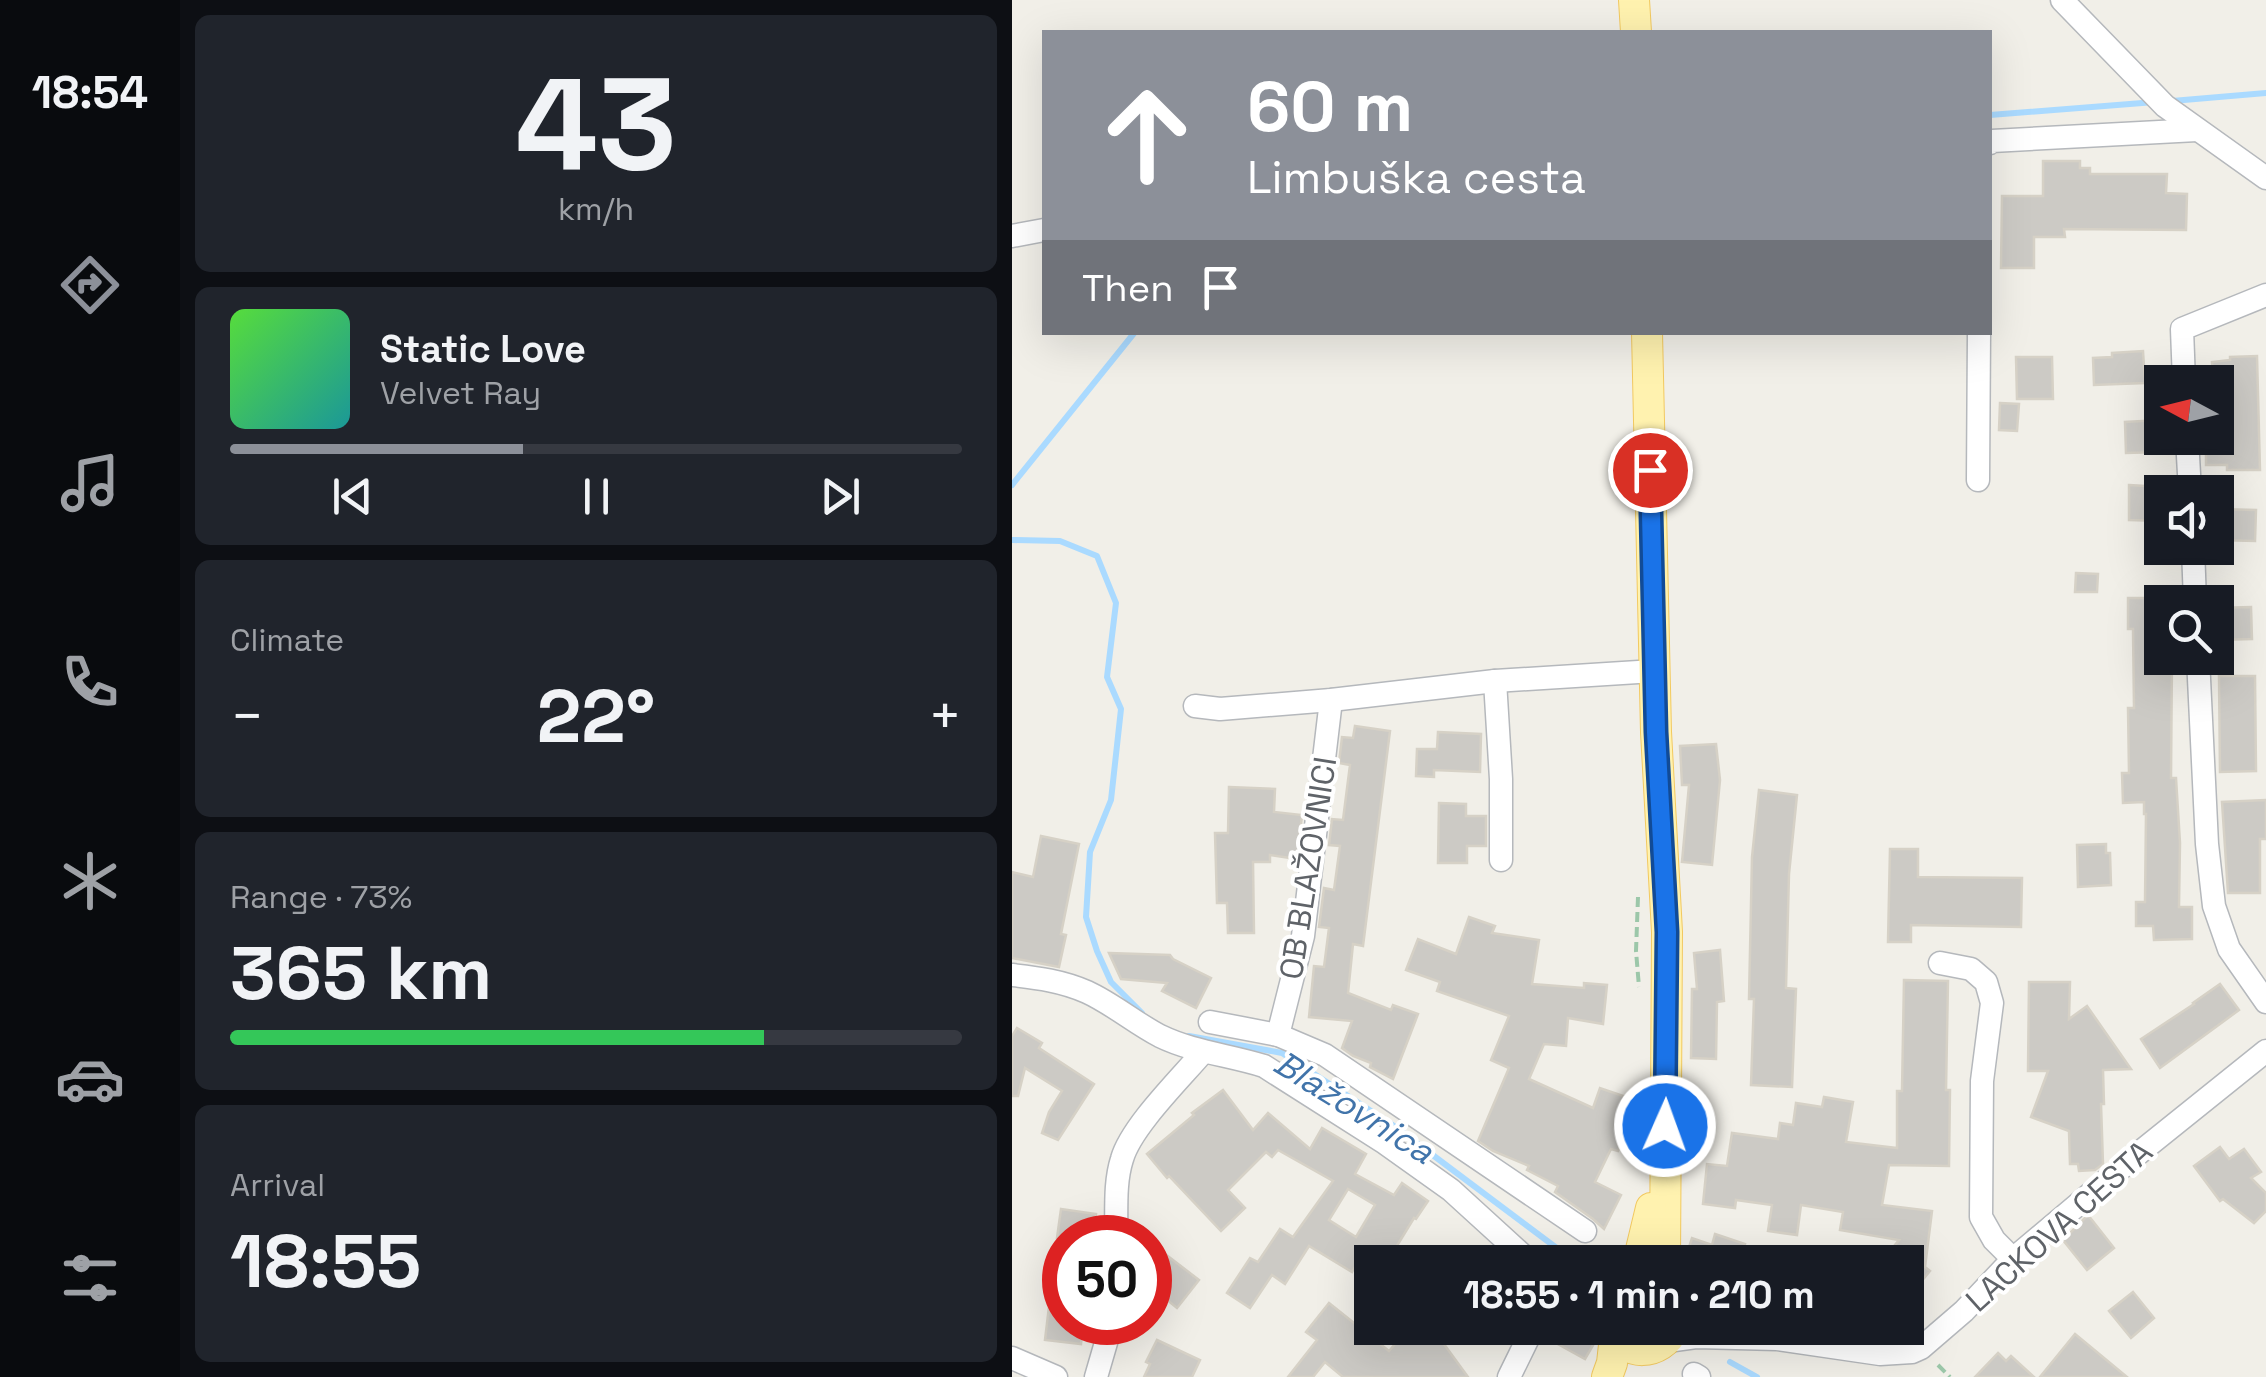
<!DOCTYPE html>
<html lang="en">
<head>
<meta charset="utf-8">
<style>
	:root { --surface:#171b24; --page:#20242c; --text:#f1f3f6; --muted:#9ea1a6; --line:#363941; --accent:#8c9099 }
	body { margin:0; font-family:"Space Grotesk",sans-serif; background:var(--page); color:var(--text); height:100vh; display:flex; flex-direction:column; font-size:38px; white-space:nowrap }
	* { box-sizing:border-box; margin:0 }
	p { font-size:32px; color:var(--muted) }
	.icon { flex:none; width:55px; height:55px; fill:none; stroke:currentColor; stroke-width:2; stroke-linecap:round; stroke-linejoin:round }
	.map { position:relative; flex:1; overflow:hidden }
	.details { display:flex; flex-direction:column; gap:15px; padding:15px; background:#0d0f14; width:832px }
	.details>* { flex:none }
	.hud { position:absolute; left:30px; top:30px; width:950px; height:305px; border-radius:0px; box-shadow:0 10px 40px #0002; background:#8c9099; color:#fff; overflow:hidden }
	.needle { width:65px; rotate:277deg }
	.fabs { position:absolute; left:1132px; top:365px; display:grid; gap:20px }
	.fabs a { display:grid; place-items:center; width:90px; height:90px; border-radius:0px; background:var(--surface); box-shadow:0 10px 40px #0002; font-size:50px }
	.speed { position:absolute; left:30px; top:1215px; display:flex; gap:20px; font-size:50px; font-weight:700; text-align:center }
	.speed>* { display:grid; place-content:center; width:130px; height:130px; border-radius:50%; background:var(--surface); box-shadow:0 10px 40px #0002; line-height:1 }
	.speed .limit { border:15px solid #d22; background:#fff; color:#111 }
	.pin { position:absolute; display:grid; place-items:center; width:85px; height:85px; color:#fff; margin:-42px; border:5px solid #fff; border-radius:50%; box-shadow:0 2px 10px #0007 }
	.me { position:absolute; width:110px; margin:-55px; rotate:2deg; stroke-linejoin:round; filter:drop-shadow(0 0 8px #0008) }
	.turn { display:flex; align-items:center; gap:35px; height:210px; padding:0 40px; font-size:45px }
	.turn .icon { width:130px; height:130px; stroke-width:2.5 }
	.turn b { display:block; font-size:70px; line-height:85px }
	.then { display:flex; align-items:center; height:95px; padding:0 40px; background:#0003; gap:20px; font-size:38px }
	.big { font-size:75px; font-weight:800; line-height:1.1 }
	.details .widget { flex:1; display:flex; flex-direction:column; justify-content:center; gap:15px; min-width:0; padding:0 35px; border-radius:15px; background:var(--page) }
	.details .dial { align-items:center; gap:0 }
	.dial b { font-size:130px; line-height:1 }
	.song { display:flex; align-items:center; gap:30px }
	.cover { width:120px; height:120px; border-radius:15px; background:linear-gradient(135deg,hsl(110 70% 55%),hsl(180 70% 35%)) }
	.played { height:10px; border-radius:5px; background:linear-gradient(90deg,var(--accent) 40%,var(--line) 40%) }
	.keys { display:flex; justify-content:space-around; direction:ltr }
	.heat { display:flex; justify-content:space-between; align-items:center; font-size:55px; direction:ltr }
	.charge { height:15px; border-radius:8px; background:linear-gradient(90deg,#34c759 73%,var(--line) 0) }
	.trip { position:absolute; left:342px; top:1245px; width:570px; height:100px; border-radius:0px; background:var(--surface); box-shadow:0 10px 40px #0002; font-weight:800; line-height:100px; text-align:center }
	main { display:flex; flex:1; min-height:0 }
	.tabs { display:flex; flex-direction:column; width:180px; justify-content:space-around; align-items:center; background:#090b0e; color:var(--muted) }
	.tabs .icon { width:70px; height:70px }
	.tabs .selected { color:var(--accent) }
	.tabs b { font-size:45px; color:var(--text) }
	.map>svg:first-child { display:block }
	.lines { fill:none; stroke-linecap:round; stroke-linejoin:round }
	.stream { stroke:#aadaff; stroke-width:6 }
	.building { fill:#cccac5; stroke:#d6d1c6; stroke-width:2.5; fill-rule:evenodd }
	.minor-casing { stroke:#b5b8bc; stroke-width:25 }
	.major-casing { stroke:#f2c960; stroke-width:32 }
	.path { stroke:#9cc7a9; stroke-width:4; stroke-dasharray:10 5; stroke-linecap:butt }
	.minor { stroke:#fff; stroke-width:22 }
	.major { stroke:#fff2af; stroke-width:30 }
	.route-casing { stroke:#114b97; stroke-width:25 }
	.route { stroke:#1a73e8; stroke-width:18 }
	.labels { text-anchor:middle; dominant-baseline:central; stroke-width:8; stroke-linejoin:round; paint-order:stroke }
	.street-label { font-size:32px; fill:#5f6368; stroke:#fff }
	.water-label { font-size:35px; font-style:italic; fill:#4174aa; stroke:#fff }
</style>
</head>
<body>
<main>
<nav class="tabs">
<b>18:54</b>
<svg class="icon selected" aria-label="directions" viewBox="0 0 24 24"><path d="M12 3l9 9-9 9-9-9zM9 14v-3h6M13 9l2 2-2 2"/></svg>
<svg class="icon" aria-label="music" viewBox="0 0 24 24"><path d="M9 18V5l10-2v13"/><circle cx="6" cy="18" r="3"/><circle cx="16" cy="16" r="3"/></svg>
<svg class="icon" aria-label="phone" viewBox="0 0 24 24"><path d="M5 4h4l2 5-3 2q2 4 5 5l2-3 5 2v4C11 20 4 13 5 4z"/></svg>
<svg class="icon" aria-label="climate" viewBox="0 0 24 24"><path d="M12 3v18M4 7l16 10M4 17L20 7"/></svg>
<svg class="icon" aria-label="car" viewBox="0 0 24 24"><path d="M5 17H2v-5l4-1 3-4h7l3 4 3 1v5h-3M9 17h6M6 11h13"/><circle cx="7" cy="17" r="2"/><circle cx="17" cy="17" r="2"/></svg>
<svg class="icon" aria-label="filters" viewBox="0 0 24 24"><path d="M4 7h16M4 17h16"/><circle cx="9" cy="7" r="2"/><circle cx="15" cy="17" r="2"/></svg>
</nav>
<section class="details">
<div class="widget dial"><b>43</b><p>km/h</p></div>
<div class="widget">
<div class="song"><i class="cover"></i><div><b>Static Love</b><p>Velvet Ray</p></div></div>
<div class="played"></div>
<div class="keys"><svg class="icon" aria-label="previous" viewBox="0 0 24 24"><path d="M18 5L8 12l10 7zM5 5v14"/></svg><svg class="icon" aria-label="pause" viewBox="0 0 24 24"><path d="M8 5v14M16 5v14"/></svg><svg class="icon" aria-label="next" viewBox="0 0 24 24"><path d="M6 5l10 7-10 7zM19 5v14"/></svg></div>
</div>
<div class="widget"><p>Climate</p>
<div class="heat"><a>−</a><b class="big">22°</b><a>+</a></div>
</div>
<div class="widget"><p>Range · 73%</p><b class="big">365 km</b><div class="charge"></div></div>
<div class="widget"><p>Arrival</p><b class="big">18:55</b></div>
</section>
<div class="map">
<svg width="1254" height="1377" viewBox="0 0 1254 1377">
	<rect width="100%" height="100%" fill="#f1efe8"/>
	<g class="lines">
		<!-- stream -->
		<g class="stream">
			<polyline points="1160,101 1254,93"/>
			<polyline points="978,115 1143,102"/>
			<polyline points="0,485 123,332"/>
			<polyline points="0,540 48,541 85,556 104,603 95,677 109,709 99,800 78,852 74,917 85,951 99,982 130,1013"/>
			<polyline points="177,1036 270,1053 382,1126 562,1261"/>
			<polyline points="718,1362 745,1377"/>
		</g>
	</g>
	<!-- building -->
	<g class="building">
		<polygon points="1031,161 1068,161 1068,168 1078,168 1078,174 1155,174 1154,193 1175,194 1174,230 1052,229 1053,237 1022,237 1022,268 989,268 990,196 1031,196"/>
		<polygon points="1131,351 1133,383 1082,385 1081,358 1100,357 1100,353"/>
		<polygon points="1245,356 1248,470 1215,470 1215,465 1194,465 1194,438 1205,438 1205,434 1215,434 1214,390 1205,391 1205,382 1201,382 1200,362 1218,360 1218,357"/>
		<polygon points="1004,357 1040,357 1041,399 1005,399"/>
		<polygon points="988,403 1007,404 1005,431 987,430"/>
		<polygon points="1148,420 1149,452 1114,453 1113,422"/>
		<polygon points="1117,485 1150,487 1150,521 1117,520"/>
		<polygon points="1205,509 1244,510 1243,541 1205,540"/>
		<polygon points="1064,573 1086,574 1085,592 1063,592"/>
		<polygon points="1116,598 1150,598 1150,658 1160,658 1159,778 1164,778 1168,843 1167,907 1180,907 1180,939 1142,940 1141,926 1124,926 1124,902 1133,902 1134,814 1132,814 1132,802 1111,803 1110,773 1117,773 1116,708 1122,708 1121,629 1116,629"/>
		<polygon points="1239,607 1240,639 1205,640 1205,608"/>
		<polygon points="1207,676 1243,676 1244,771 1208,772"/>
		<polygon points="343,726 378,731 351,946 341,944 336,993 379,1010 381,1005 406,1014 381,1079 358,1067 359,1063 341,1056 330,1048 340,1021 297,1017 302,966 312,967 317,928 307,927 312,888 322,890 328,846 317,845 320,819 331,820 338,765 327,763 330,737 341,738"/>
		<polygon points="426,732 469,734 468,772 422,770 422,777 404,776 405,749 425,749"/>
		<polygon points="704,744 708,780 700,865 670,862 677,785 670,785 668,746"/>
		<polygon points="217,787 263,789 262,812 290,815 285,859 258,855 258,862 241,862 242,933 216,933 215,903 205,903 203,833 216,833"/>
		<polygon points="747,790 785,795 777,874 774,988 784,989 780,1087 739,1085 742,999 737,999 740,857"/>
		<polygon points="1254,800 1254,839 1248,839 1248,893 1216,893 1210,802"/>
		<polygon points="427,803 454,804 454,816 474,816 474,846 455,846 455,863 426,863"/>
		<polygon points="29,836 67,844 49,934 54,935 47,967 0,958 0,872 21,877"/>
		<polygon points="1094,844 1094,853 1098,853 1099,885 1066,887 1065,845"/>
		<polygon points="878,849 906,849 906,877 1010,878 1009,927 899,925 899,942 876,942"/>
		<polygon points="457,917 483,926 480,933 527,940 520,984 572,988 572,983 595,985 591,1024 556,1018 554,1046 532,1044 517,1079 581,1108 588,1088 626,1101 606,1151 599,1149 583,1182 609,1195 592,1229 581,1219 543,1192 546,1186 515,1170 517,1166 481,1151 466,1141 497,1068 479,1060 497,1016 425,991 428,982 394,970 406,939 444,954"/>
		<polygon points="708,950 712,1001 705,1002 704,1059 679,1058 680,989 685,989 682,953"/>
		<polygon points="97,953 158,955 161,959 199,978 184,1008 150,991 155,983 109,979"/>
		<polygon points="892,980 936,981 934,1090 938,1090 937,1166 877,1165 870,1205 920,1211 913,1267 918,1271 895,1299 895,1262 869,1262 887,1240 828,1230 831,1212 789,1205 785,1235 756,1231 760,1205 724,1200 723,1208 691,1204 695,1164 715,1166 720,1133 766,1139 768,1123 781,1125 784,1103 810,1107 812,1097 841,1102 834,1142 885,1148 885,1091 890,1091"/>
		<polygon points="1017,982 1058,982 1057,1019 1075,1006 1119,1069 1091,1070 1092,1104 1089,1104 1091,1164 1083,1170 1067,1171 1066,1164 1058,1164 1057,1131 1019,1117 1036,1071 1016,1071"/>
		<polygon points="1208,984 1227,1010 1148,1068 1129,1039 1182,1004 1181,1003"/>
		<polygon points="5,1028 30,1043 27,1048 82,1084 46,1140 30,1133 37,1112 50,1091 13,1068 6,1096 0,1096 0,1036"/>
		<path d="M211,1090L241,1130L256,1113L298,1149L310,1128L354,1154L343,1174L382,1195L390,1183L416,1201L404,1219L402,1218L375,1262L353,1249L340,1272L297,1246L273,1284L260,1275L238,1308L215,1293L238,1258L246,1262L268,1229L281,1237L321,1181L266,1150L260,1157L254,1152L216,1190L233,1208L209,1231L157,1176L155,1178L135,1154L182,1115L180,1113ZM336,1189L363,1205L344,1237L317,1220Z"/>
		<polygon points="1208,1147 1217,1159 1232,1149 1249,1172 1239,1178 1254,1193 1254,1211 1242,1223 1211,1199 1208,1201 1182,1166"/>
		<polygon points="49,1209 84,1214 81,1238 45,1238"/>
		<polygon points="1076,1215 1102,1248 1075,1270 1051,1240"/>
		<polygon points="703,1234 733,1244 727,1262 672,1262 680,1238 700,1245"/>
		<polygon points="144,1247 187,1280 165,1308 138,1286 138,1255"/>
		<polygon points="42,1265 52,1265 52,1322 71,1322 69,1344 33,1340"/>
		<polygon points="1121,1292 1142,1318 1119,1338 1097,1311"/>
		<polygon points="317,1303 377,1351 397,1328 440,1328 429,1340 456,1377 331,1377 313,1362 301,1377 276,1377 305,1340 294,1332"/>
		<polygon points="536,1328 575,1328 581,1331 584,1340 573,1359 533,1337"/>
		<polygon points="1063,1334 1086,1353 1115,1377 1028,1377"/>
		<polygon points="145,1340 188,1360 180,1377 132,1377 138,1364 134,1362"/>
		<polygon points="986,1353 994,1361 999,1356 1022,1377 963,1377"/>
	</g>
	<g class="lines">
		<defs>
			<g id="minor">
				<polyline points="1050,0 1153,106 1254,178"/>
				<polyline points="978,143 980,141 1185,130"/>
				<polyline points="0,236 32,230"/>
				<polyline points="1172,382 1170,329 1254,295"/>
				<polyline points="1175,438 1178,492"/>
				<polyline points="966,480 967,332"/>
				<polyline points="1181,548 1183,602"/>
				<polyline points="1186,658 1195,844 1202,906 1217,949 1254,1002"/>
				<polyline points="483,681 489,779 489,860"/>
				<polyline points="183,706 208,709 319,700 483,681 642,671"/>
				<polyline points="928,963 959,969 974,982 980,1003 970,1081 969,1217 982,1240 1001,1259"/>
				<path d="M0,975C26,978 50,981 75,992C101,1004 123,1023 148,1036C181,1052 217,1055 252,1066L373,1143L439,1190L518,1262"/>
				<polyline points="198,1022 266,1035 313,1055 573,1231"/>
				<polyline points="266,1035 291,936 319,700"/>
				<path d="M104,1238C105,1212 102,1184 110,1159C119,1127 168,1079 191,1052"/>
				<polyline points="655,1341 684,1337 765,1339 868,1354 900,1352 909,1348 952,1311 1001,1259 1127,1153 1254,1051"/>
				<polyline points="0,1358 44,1377"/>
				<polyline points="682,1374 687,1377"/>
				<polyline points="84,1377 100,1322"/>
				<polyline points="497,1377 521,1328"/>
			</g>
			<g id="major">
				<polyline points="622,0 624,32"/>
				<polyline points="635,332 644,732 655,932 653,1262"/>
				<polyline points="626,1262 639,1208"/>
				<path d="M599,1328C613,1358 648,1357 663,1328"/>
				<polyline points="595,1377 600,1363 603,1336"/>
			</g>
		</defs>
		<!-- minor casing -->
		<use href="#minor" class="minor-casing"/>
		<!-- major casing -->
		<use href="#major" class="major-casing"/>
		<!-- path -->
		<g class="path">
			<polyline points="626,897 624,951 627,987"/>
			<polyline points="926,1365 938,1377"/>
		</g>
		<!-- minor -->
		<use href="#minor" class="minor"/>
		<!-- major -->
		<use href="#major" class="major"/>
	</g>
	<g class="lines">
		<defs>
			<polyline id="route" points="638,470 644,732 655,932 653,1126"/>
		</defs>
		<!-- route casing -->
		<use href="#route" class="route-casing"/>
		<!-- route -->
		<use href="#route" class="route"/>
	</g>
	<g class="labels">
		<!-- street labels -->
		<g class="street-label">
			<text transform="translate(296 868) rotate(-81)">OB BLAŽOVNICI</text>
			<text transform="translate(1047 1226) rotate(-42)">LACKOVA CESTA</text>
		</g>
		<!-- water labels -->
		<g class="water-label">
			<text transform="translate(342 1107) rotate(32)">Blažovnica</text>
		</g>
	</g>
</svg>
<div class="fabs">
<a><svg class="needle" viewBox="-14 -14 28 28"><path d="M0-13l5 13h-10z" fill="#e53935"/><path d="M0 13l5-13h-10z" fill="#9ea1a6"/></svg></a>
<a><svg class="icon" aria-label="sound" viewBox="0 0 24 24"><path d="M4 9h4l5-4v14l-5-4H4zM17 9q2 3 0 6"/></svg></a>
<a><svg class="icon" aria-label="search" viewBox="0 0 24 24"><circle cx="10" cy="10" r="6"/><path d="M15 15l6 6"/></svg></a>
</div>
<div class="speed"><div class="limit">50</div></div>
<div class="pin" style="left:638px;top:470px;background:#d93025"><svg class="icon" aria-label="arrive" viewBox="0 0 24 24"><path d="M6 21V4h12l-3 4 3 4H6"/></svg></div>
<svg class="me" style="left:653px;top:1126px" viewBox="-20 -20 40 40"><circle r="17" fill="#1a73e8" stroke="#fff" stroke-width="3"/><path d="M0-11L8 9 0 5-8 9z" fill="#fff"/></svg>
<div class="trip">18:55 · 1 min · 210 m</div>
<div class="hud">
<div class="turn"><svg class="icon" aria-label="ahead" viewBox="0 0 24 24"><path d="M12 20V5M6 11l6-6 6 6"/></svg><div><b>60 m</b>Limbuška cesta</div></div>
<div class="then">Then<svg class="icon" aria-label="arrive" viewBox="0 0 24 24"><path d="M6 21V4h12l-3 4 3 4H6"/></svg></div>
</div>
</div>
</main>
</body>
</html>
